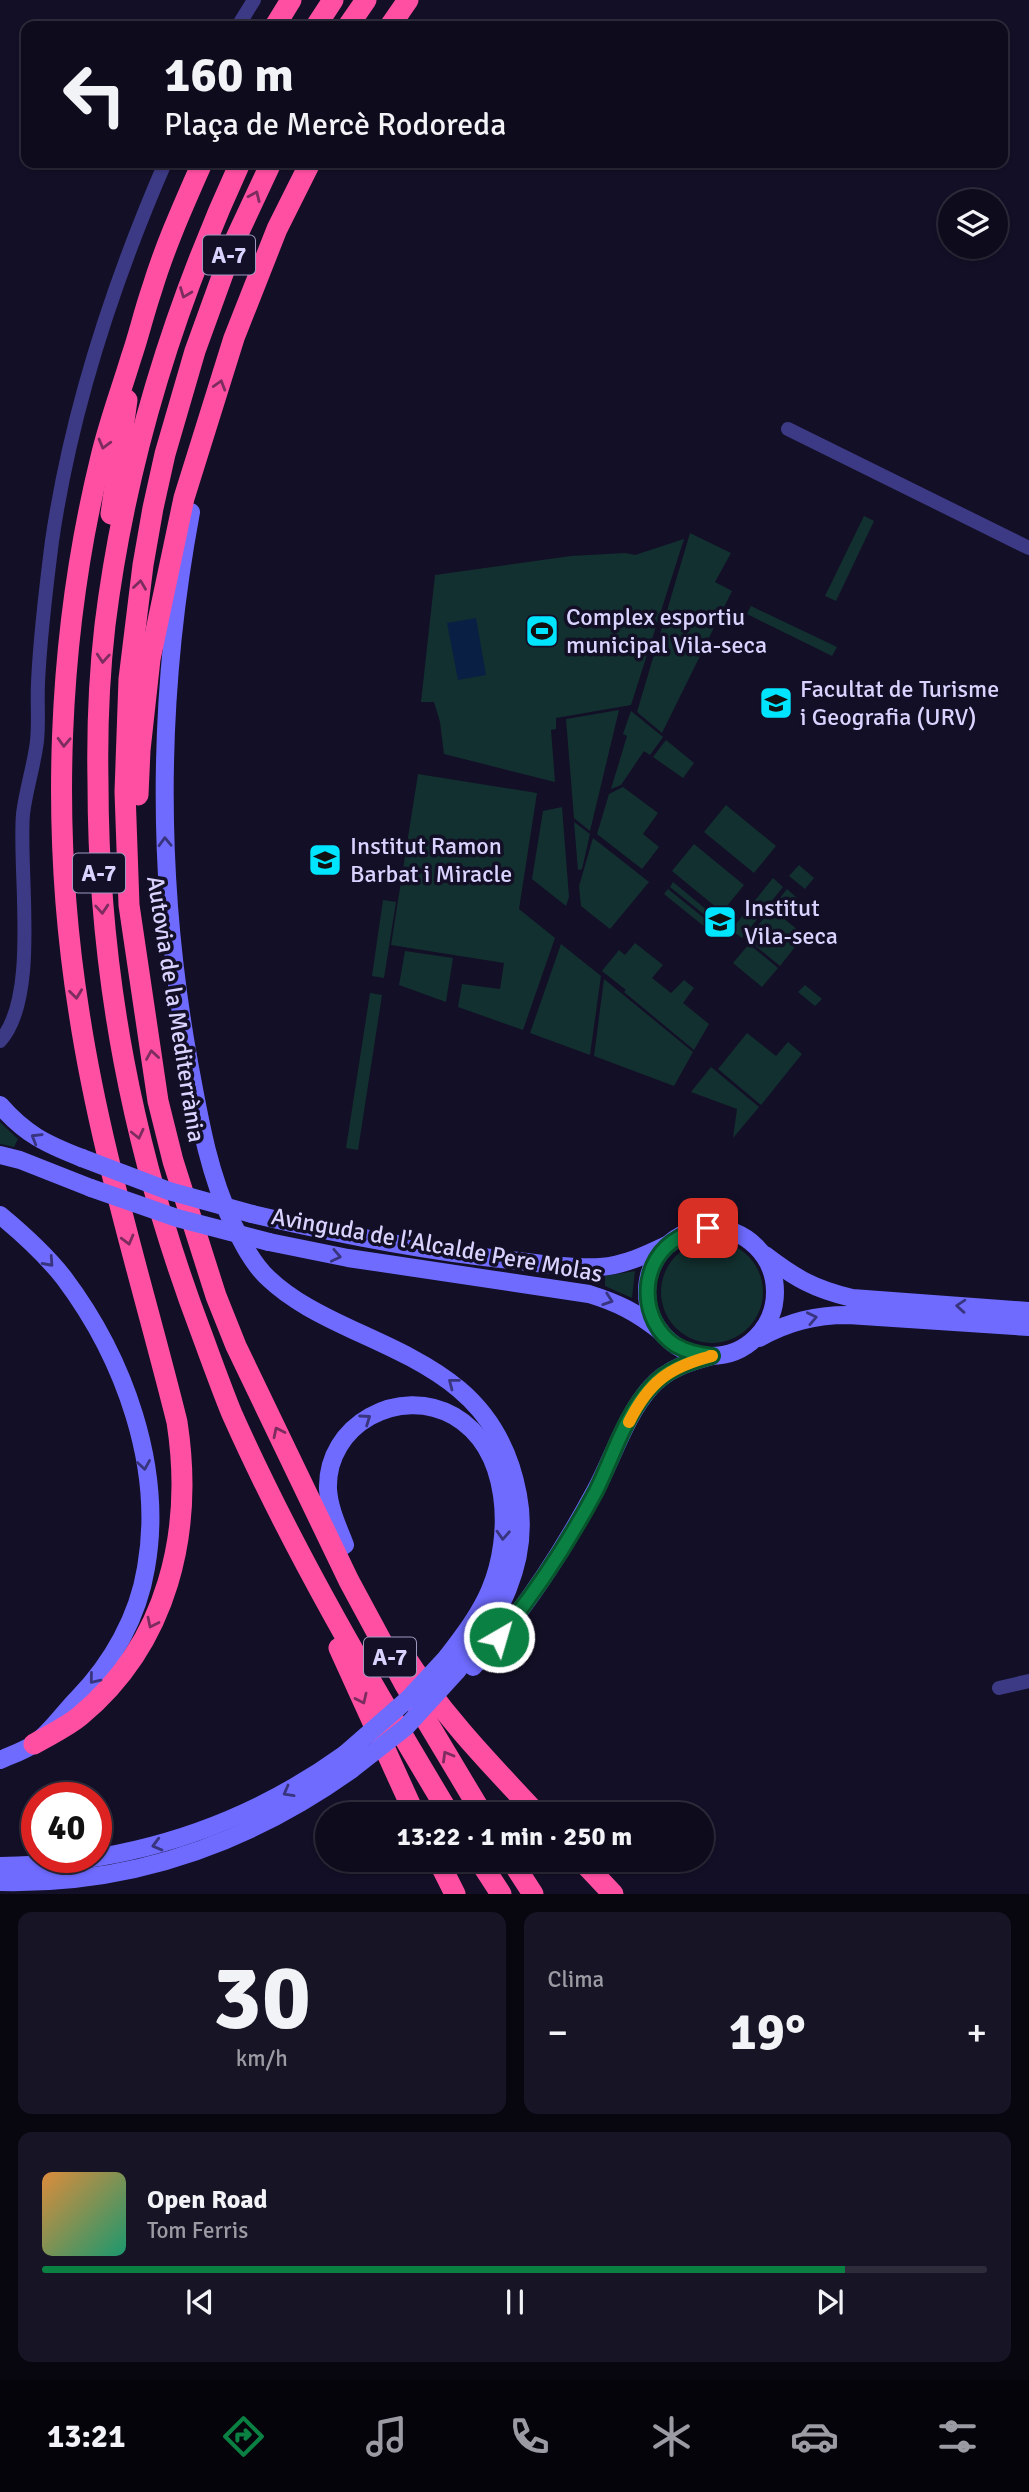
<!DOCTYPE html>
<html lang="es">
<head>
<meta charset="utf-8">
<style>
	:root { --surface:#0e0b1c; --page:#171425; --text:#f1f3f6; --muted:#9b9ba3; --line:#2e2b3b; --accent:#0b8043 }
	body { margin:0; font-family:Signika,sans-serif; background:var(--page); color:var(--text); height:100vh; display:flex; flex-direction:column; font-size:26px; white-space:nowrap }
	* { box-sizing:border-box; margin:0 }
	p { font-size:23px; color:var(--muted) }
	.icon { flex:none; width:38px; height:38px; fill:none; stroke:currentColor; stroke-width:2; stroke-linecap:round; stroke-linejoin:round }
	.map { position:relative; height:1894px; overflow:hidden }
	.sheet { display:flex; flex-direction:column; gap:18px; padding:18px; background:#08060f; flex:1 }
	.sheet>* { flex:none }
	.banner { position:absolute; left:21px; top:21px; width:987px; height:147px; border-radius:14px; box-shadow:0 2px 5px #0004,0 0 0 2px var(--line); background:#0e0b1c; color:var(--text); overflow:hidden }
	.buttons { position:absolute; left:938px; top:189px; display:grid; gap:14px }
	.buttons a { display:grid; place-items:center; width:70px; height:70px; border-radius:50%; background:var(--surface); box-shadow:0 2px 5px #0004,0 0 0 2px var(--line); font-size:35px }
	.speed { position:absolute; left:21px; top:1782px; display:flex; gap:14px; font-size:35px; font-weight:700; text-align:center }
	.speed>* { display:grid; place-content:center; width:91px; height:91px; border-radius:50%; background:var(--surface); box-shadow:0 2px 5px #0004,0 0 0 2px var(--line); line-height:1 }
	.speed .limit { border:10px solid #d22; background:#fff; color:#111 }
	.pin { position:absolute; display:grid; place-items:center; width:60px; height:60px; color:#fff; margin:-30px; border-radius:14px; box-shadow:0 4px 10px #0006 }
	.me { position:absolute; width:77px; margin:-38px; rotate:38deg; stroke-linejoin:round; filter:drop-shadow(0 0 5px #0008) }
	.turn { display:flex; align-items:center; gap:24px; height:147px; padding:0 28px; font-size:32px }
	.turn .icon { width:91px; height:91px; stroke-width:2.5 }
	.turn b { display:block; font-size:49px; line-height:60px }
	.big { font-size:52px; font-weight:700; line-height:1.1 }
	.sheet .widget { flex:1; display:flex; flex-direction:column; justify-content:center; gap:10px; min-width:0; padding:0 24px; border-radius:14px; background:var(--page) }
	.sheet .dial { align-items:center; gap:0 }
	.dial b { font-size:91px; line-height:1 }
	.song { display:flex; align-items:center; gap:21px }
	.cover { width:84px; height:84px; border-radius:10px; background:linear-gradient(135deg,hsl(30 70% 55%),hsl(160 70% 35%)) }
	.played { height:7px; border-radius:4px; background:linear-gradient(90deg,var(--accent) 85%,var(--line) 85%) }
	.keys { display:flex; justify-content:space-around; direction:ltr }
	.heat { display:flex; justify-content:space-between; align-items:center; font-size:38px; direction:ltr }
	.sheet .tiles { flex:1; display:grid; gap:18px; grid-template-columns:1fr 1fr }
	.widget:last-child { grid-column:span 2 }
	.trip { position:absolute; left:315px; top:1802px; width:399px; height:70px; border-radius:35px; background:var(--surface); box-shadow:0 2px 5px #0004,0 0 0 2px var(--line); font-weight:700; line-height:70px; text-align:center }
	.tab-bar { display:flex; height:112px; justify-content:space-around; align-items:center; background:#06040b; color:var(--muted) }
	.tab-bar .icon { width:49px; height:49px }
	.tab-bar .current { color:var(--accent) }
	.tab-bar b { font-size:32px; color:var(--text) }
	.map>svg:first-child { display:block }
	.green { fill:#12302f }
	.water { fill:#0a1f44 }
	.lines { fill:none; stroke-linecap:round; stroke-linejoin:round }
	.street { stroke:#3d3a85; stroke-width:14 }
	.secondary { stroke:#6f6bff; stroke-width:18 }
	.highway { stroke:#ff4fa3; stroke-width:21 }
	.secondary-bridge { stroke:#6f6bff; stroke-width:18 }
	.oneway { stroke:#7d2c5e }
	.oneway2 { stroke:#38347d }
	.route-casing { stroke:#07532c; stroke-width:18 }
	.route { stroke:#0b8043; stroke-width:12 }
	.slow { stroke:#f59e0b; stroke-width:12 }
	.labels { text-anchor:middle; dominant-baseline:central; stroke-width:7; stroke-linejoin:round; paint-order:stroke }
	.shield { fill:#130f26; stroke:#9e99be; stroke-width:2 }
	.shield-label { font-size:23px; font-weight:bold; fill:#d9d4ff }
	.poi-label { font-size:24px; fill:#d9d4ff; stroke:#130f26; text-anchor:start }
	.street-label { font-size:24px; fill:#d9d4ff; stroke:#130f26 }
</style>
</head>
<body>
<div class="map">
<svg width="1029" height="1894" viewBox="0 0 1029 1894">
	<rect width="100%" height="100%" fill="#130f26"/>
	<!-- green -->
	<g class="green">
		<polygon points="864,516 874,521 836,601 825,596"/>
		<polygon points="690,533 731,553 715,582 732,591 662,733 637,712"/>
		<polygon points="684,539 631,705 556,718 556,729 551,730 555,782 444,754 440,722 434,702 421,702 435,575 571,556 625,553 635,555"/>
		<polygon points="751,606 837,647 832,656 747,614"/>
		<polygon points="619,710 590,831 574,818 566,719"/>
		<polygon points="631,711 663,737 650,755 644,751 621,785 611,789 627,736 623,734"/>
		<polygon points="666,740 694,763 683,778 653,757"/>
		<polygon points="418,774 537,793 519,909 555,938 523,1030 458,1007 462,984 500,989 504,963 391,945"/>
		<polygon points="623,787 658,813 643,834 659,847 642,869 597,834 609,794"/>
		<polygon points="726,805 776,846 754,873 704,832"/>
		<polygon points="562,807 569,897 566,906 532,879 543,811"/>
		<polygon points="574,822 590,834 582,869 578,870"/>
		<polygon points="593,838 649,882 610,929 581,906 579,886"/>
		<polygon points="694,844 744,885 722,912 672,871"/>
		<polygon points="799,865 814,878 805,889 789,876"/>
		<polygon points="773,878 783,887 742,938 731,930"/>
		<polygon points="673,882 725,925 722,929 670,887"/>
		<polygon points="668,889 720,931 716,936 664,894"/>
		<polygon points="787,889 797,898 782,917 810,940 808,942 802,938 780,966 747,939"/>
		<polygon points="383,900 396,902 384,978 372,976"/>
		<polygon points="635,943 663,965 652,978 671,993 684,980 694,988 683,1003 709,1024 694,1050 624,992 626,990 602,971 619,950 625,955"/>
		<polygon points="561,944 601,976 590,1055 530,1033"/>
		<polygon points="749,944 778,968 762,987 733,963"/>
		<polygon points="405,951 453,958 446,1002 399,985"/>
		<polygon points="604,979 693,1052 674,1086 594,1056"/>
		<polygon points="805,985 822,999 815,1006 798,992"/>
		<polygon points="370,993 382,995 358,1150 346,1148"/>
		<polygon points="747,1033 776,1056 788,1042 802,1054 761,1105 718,1069"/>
		<polygon points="711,1067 759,1107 733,1138 737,1109 691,1092"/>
		<polygon points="0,1122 18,1139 14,1147 0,1144"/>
		<circle cx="712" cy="1292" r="51"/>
		<polygon points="635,1271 632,1298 605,1286 605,1276"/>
	</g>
	<!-- water -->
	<polygon class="water" points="476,618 486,675 458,680 447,623"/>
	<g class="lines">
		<!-- street -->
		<g class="street">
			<polyline points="238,26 254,0"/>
			<polyline points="788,429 1029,548"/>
			<path d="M0,1041C40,997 18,871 23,814C26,789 34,766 37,741C39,722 37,703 38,683C40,636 46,588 52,541C71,411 113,283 165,163"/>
			<polyline points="999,1688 1029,1681"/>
		</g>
		<!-- secondary -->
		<g class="secondary">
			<path d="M191,512C157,694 156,880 189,1062C199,1116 208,1172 232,1222C242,1242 252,1263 268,1278C292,1301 323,1316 353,1330C435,1367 500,1397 518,1495C531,1563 498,1619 457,1671"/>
			<path d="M0,1105C25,1134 46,1144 82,1158"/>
			<polyline points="0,1155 20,1160 91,1188"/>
			<path d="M252,1214C337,1234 423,1251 510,1260C540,1263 570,1269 600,1267C626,1265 648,1254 671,1243"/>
			<path d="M0,1215C23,1234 46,1255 64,1278C124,1358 164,1467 146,1568C138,1617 112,1663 78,1698C64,1712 50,1733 34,1744C24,1751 11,1755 0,1760"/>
			<circle cx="711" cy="1292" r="64"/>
			<path d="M269,1242L348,1258L589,1294C618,1303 636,1312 660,1331"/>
			<path d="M765,1255C795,1278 814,1289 852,1298L1029,1311"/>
			<path d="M759,1338C788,1322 815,1315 848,1315L1029,1327"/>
			<path d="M345,1545C338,1527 329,1508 328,1489C326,1424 400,1385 454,1416C511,1449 513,1536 490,1590C480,1614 463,1636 447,1657"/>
			<path d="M473,1667C522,1615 561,1554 595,1491C613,1458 625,1416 651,1387C667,1369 689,1362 712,1356"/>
			<path d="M0,1866C127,1864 241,1829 345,1754"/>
			<path d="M0,1882C129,1885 247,1844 351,1770"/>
		</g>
		<!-- highway -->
		<g class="highway">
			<polyline points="275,26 291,0"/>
			<polyline points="316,26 333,0"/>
			<polyline points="348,26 366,0"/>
			<polyline points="390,26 408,0"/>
			<path d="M240,163C173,309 125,464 105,625C99,677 97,730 98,782C98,974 133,1152 201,1332C211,1359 221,1387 232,1414C294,1553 372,1685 450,1815"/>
			<polyline points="271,163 236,238 195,351 165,454 153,508 143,565 129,679 125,792 129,905 158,1101 173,1161 216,1296 236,1346 349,1581 404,1683 483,1815"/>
			<polyline points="111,514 127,400"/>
			<polyline points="138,795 140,750 150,659 184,498 234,338 277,229 310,163"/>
			<polyline points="339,1648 415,1815"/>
			<path d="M401,1650C439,1711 488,1762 538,1815"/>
			<path d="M34,1744C49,1735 67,1727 80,1716C168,1643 194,1532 177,1422C143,1285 100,1151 79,1012C50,830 57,636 101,457C109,423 121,391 131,358C139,335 144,312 152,289C165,246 184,204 202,163"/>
			<polyline points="438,1860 455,1894"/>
			<polyline points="479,1860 501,1894"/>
			<polyline points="511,1860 533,1894"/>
			<polyline points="581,1860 613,1894"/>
		</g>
		<!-- secondary-bridge -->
		<g class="secondary-bridge">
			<polyline points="82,1158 169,1191 252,1214"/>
			<polyline points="91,1188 177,1218 269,1242"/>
			<polyline points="345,1754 408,1699 447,1657"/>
			<polyline points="351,1770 406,1727 457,1671"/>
		</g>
	</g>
	<!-- one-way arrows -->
	<defs><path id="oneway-chevron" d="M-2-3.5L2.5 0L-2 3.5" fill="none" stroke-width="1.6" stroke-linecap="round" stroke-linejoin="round" transform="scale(1.75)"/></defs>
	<g class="oneway">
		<use href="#oneway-chevron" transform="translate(255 196) rotate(-66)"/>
		<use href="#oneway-chevron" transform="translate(185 293) rotate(111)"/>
		<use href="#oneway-chevron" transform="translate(220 385) rotate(-73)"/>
		<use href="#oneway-chevron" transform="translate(104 444) rotate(105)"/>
		<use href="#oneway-chevron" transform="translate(140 585) rotate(-82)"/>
		<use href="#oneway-chevron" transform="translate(103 658) rotate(94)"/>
		<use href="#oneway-chevron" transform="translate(64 742) rotate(92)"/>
		<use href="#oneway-chevron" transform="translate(102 909) rotate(86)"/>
		<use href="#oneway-chevron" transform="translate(76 994) rotate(83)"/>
		<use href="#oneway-chevron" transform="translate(152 1055) rotate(-99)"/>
		<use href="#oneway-chevron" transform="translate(138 1134) rotate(77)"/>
		<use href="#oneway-chevron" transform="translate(128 1240) rotate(75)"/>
		<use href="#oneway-chevron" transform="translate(278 1432) rotate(-116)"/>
		<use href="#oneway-chevron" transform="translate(152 1623) rotate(116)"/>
		<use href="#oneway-chevron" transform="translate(362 1699) rotate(65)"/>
		<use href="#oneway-chevron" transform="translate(447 1756) rotate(-120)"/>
	</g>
	<g class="oneway2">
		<use href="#oneway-chevron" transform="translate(165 842) rotate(-92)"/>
		<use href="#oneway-chevron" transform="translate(36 1138) rotate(-149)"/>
		<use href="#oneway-chevron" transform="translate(336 1256) rotate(12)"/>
		<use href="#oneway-chevron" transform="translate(49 1262) rotate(48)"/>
		<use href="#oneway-chevron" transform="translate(608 1300) rotate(19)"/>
		<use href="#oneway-chevron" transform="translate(961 1306) rotate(-176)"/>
		<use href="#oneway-chevron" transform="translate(812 1318) rotate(-12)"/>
		<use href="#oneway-chevron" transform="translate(453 1383) rotate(-142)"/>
		<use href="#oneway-chevron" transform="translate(366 1419) rotate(-35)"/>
		<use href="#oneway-chevron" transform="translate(144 1465) rotate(81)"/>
		<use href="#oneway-chevron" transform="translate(503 1535) rotate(93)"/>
		<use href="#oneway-chevron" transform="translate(94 1679) rotate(129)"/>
		<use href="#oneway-chevron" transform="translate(288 1792) rotate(151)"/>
		<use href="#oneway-chevron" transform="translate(157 1845) rotate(165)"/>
	</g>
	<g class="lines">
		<defs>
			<path id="route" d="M499,1637C536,1592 568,1543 596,1491C613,1457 625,1415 651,1387C667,1369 689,1362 712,1356C699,1354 687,1352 675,1345C640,1322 638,1267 672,1242C683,1234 694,1231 708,1228"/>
		</defs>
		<!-- route casing -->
		<use href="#route" class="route-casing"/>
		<!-- route -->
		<use href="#route" class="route"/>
		<!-- slow -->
		<path class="slow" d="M629,1422C649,1382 669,1367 712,1356H710"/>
	</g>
	<!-- icons -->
	<defs>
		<symbol id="stadium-square" viewBox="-11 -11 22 22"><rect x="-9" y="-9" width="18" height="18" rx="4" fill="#00e5ff" stroke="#130f26"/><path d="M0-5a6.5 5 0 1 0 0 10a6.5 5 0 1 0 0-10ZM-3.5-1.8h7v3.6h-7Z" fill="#111"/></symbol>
		<symbol id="university-square" viewBox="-11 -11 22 22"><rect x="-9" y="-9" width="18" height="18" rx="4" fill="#00e5ff" stroke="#130f26"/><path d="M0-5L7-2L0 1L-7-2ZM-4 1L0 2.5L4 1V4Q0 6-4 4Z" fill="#111"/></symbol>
		<symbol id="school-square" viewBox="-11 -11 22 22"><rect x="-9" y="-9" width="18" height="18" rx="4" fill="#00e5ff" stroke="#130f26"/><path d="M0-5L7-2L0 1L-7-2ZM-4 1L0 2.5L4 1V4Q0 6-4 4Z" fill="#111"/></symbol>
	</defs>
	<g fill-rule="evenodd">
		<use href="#stadium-square" x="523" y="612" width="38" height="38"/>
		<use href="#university-square" x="757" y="684" width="38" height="38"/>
		<use href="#school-square" x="306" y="841" width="38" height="38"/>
		<use href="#school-square" x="701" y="903" width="38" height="38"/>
	</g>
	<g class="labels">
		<!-- shield labels -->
		<g class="shield">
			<rect x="203" y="235.5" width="52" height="39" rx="5"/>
			<rect x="73" y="853.5" width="52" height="39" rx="5"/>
			<rect x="364" y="1637.5" width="52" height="39" rx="5"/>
		</g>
		<g class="shield-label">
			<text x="229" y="255">A-7</text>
			<text x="99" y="873">A-7</text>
			<text x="390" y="1657">A-7</text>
		</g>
		<!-- poi labels -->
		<g class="poi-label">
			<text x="566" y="617">Complex esportiu<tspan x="566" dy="28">municipal Vila-seca</tspan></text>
			<text x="800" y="689">Facultat de Turisme<tspan x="800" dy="28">i Geografia (URV)</tspan></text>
			<text x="350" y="846">Institut Ramon<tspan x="350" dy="28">Barbat i Miracle</tspan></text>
			<text x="744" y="908">Institut<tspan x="744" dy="28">Vila-seca</tspan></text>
		</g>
		<!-- street labels -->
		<g class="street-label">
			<text transform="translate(176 1009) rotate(81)">Autovia de la Mediterrània</text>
			<text transform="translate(437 1245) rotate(10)">Avinguda de l'Alcalde Pere Molas</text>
		</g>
	</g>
</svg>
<div class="buttons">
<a><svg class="icon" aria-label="layers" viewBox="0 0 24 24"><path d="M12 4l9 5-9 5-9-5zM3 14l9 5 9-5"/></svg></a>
</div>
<div class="speed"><div class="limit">40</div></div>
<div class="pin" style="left:708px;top:1228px;background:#d93025"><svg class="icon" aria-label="arrive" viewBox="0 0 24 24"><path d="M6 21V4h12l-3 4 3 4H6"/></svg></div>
<svg class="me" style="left:499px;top:1637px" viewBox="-20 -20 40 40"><circle r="17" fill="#0b8043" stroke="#fff" stroke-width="3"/><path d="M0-11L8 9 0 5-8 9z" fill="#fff"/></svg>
<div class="trip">13:22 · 1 min · 250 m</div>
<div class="banner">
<div class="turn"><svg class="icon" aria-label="left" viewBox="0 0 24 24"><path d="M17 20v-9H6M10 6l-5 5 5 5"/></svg><div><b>160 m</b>Plaça de Mercè Rodoreda</div></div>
</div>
</div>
<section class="sheet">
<div class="tiles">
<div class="widget dial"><b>30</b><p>km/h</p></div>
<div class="widget"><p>Clima</p>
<div class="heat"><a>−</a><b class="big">19°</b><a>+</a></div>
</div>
<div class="widget">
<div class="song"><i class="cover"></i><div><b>Open Road</b><p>Tom Ferris</p></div></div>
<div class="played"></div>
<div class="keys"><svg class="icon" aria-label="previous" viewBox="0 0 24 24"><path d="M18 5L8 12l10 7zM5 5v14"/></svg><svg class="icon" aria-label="pause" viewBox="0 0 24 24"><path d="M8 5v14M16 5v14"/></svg><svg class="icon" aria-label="next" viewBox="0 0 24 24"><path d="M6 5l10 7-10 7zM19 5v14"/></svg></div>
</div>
</div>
</section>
<nav class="tab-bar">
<b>13:21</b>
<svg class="icon current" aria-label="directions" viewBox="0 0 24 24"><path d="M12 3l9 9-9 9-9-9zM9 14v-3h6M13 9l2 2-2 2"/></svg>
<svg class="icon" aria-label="music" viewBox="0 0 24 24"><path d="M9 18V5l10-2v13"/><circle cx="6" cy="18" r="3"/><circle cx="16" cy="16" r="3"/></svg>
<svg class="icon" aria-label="phone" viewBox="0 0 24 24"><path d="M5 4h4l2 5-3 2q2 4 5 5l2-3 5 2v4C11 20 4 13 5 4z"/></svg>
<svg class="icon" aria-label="climate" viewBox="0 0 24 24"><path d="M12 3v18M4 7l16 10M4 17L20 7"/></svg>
<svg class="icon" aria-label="car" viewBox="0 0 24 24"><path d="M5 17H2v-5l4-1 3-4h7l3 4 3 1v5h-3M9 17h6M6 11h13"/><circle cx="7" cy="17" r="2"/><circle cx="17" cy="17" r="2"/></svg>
<svg class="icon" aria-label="filters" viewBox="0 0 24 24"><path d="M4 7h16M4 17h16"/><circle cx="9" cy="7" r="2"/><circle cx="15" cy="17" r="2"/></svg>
</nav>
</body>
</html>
